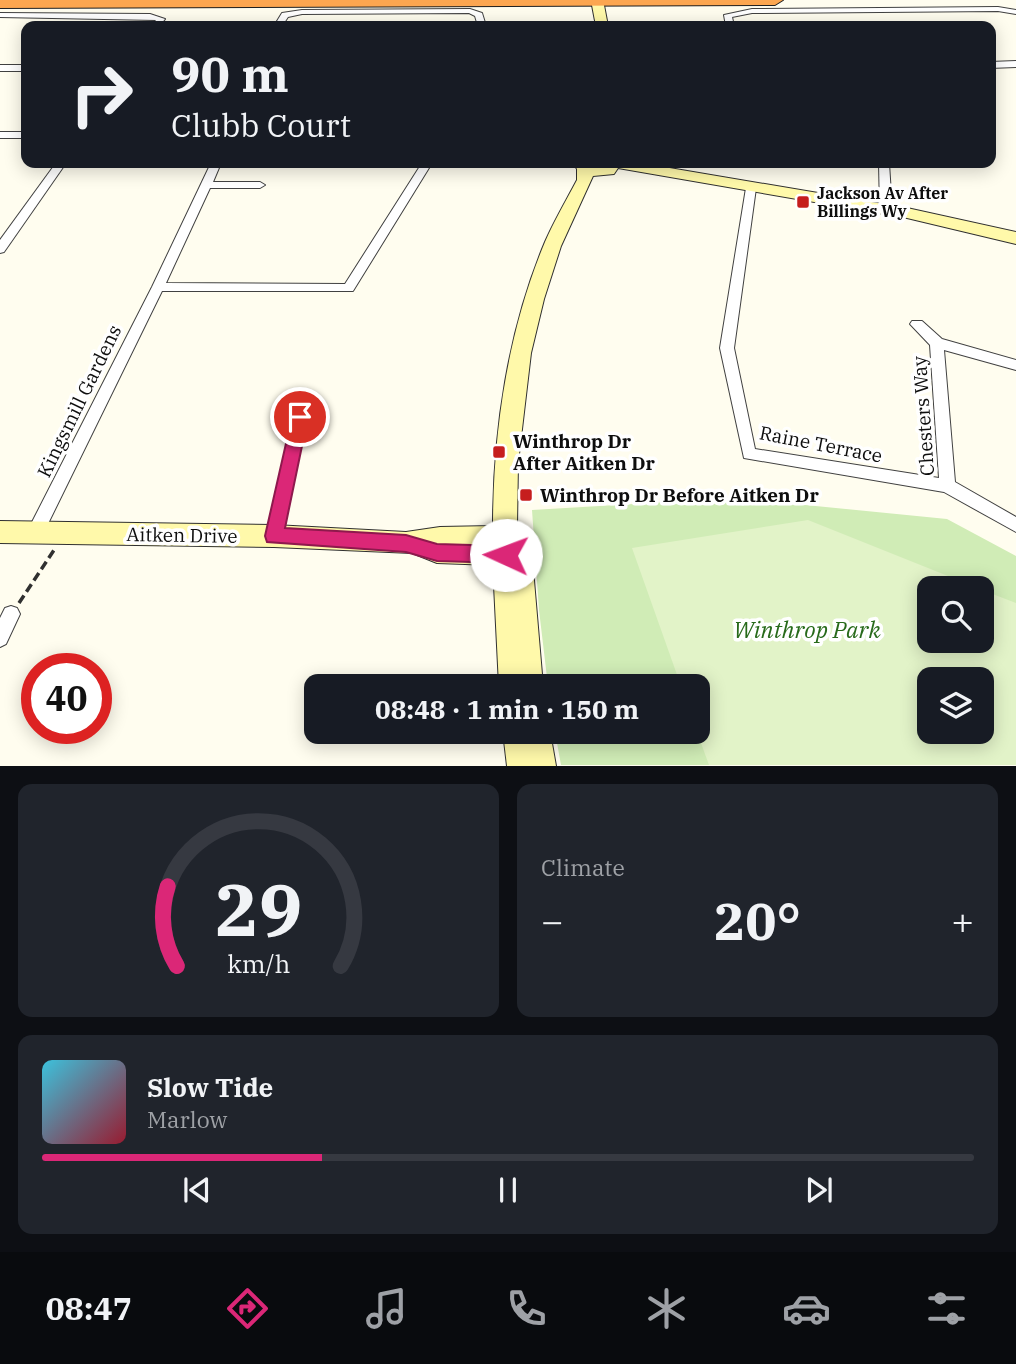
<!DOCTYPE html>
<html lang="en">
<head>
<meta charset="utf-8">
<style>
	:root { --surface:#171b24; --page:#20242c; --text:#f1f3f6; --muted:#9ea1a6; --line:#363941; --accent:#db2777 }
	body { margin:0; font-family:"IBM Plex Serif",serif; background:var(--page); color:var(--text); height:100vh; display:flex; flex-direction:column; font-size:26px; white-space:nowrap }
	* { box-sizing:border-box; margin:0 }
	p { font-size:23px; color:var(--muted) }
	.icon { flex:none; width:38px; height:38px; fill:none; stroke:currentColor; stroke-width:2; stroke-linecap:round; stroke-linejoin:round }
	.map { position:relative; height:766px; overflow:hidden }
	.drawer { display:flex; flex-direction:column; gap:18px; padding:18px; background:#0d0f14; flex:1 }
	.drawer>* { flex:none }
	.guide { position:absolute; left:21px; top:21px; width:975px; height:147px; border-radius:14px; box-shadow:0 4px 18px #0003; background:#171b24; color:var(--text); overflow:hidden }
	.tools { position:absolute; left:917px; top:576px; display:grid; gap:14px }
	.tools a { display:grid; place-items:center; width:77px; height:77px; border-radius:14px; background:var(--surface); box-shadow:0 4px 18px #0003; font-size:35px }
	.speed { position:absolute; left:21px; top:653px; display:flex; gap:14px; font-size:35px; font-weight:700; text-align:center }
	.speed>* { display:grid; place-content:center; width:91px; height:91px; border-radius:50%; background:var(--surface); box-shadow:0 4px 18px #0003; line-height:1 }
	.speed .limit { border:10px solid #d22; background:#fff; color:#111 }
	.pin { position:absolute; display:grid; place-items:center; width:60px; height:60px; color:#fff; margin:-30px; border:4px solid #fff; border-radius:50%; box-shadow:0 2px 7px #0007 }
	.me { position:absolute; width:77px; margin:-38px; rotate:272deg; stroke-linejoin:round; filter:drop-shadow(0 0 5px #0008) }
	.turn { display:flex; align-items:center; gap:24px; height:147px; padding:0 35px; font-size:32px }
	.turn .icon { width:91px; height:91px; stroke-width:2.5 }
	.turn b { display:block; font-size:49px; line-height:60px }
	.big { font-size:52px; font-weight:700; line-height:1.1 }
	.drawer .tile { flex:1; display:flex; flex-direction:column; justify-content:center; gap:10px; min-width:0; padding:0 24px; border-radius:14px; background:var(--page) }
	.drawer .dial { align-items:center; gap:0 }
	.dial svg { height:182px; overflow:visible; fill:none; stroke:var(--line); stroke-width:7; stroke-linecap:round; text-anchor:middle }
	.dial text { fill:var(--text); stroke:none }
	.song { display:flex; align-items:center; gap:21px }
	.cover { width:84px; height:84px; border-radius:10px; background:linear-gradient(135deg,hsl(190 70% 55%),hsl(350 70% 35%)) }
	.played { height:7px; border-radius:4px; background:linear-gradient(90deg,var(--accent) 30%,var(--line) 30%) }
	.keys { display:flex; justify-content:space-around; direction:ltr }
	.heat { display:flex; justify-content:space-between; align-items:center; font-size:38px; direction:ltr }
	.drawer .tiles { flex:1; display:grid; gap:18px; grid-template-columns:1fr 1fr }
	.tile:last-child { grid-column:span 2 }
	.trip { position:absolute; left:304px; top:674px; width:406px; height:70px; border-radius:14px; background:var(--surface); box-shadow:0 4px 18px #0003; font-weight:700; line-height:70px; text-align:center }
	.tab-bar { display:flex; height:112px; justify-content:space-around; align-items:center; background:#090b0e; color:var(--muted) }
	.tab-bar .icon { width:49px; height:49px }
	.tab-bar .current { color:var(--accent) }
	.tab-bar b { font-size:32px; color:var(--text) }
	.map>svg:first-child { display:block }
	.green { fill:#d0ecb6; fill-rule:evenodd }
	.pitch { fill:#e2f3c8; fill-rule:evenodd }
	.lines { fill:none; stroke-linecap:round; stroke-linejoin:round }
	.street-casing { stroke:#414141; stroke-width:2 }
	.secondary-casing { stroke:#303030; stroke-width:2 }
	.highway-casing { stroke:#1f1f1f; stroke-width:2 }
	.path { stroke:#303030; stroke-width:3.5; stroke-dasharray:9 4.5; stroke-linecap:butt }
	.street { fill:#fff; fill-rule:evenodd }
	.secondary { fill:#fff9aa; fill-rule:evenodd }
	.highway { fill:#fca650; fill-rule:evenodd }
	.route { fill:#db2777; stroke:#8e194d; stroke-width:2 }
	.poi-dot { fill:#c61e1e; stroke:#fff; stroke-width:2.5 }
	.labels { text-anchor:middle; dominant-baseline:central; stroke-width:7; stroke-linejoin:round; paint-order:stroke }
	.far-poi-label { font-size:16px; font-weight:bold; fill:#0e0e0e; stroke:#fff; text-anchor:start }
	.street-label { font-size:19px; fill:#0e0e0e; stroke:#fff }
	.poi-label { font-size:19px; font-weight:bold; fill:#0e0e0e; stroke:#fff; text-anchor:start }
	.near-park-label { font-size:23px; font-style:italic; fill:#276a1a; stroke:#fff }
</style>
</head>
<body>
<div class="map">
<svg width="1016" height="766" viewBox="0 0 1016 766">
	<rect width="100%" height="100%" fill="#fffdef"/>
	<!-- green -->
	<path class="green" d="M735,498L947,519L1016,556V765H561L555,732H698V686H548L539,610L532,510ZM929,588H982V640H929ZM929,679H982V732H929Z"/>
	<!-- pitch -->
	<path class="pitch" d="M808,520L978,588H929V640H982V590L1016,603V765H709L697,732L698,686H681L632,548ZM929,679H982V732H929Z"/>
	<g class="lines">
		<defs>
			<g id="street">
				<polygon points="998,7 1016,10 1016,14 998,11 752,13 732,17 734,26 726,26 724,15 752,9"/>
				<polygon points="470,9 482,13 486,26 478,26 475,16 469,13 302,14 288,17 282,26 274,26 282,13 302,10"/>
				<polygon points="0,13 150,14 165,19 159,26 151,26 156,20 0,17"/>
				<polygon points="1016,61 1016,67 990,68 990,62"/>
				<rect x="0" y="65" width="26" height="6"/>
				<rect x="0" y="132" width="26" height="6"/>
				<polygon points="56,163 66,163 4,252 0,253 0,240"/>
				<polygon points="211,163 221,163 213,182 260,182 265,185 260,188 210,188 166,283 345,284 422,163 432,163 353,291 162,291 41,538 35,540 29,538 27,533 29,528 152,287"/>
				<polygon points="879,163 889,163 892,210 886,213 880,210"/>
				<polygon points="751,185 756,188 734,348 755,449 939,478 930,345 910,324 912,321 922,321 942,339 1016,360 1016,370 944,350 955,482 1016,517 1016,532 944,492 744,458 720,348 746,188"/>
				<polygon points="300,411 305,413 307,417 282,536 280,541 274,543 268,541 266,536 293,417 295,413"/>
				<polygon points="11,606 17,608 20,614 6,644 0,647 0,618 5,608"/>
			</g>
			<g id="secondary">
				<polygon points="591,0 603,0 608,26 596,26"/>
				<path d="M573,163H589L600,167L606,163H640L907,208L1016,232V244L907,218L618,168L614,174L593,176L561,246L544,299L531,353L518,463L517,525L528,528L531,536L528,544L523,545L527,547L532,557L543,686H499L493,565L437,563L412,553L274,547L0,543V521L274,525L406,532L440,527L493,526C493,431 508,330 545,242C554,221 566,201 577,180V169Z"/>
				<polygon points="503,732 550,732 556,766 507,766"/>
			</g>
			<polygon id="highway" points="0,0 783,0 775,5 0,8"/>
		</defs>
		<!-- street casing -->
		<use href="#street" class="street-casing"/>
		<!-- secondary casing -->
		<use href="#secondary" class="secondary-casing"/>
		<!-- highway casing -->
		<use href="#highway" class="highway-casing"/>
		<!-- path -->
		<polyline class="path" points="19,603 54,550"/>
		<!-- street -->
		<use href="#street" class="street"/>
		<!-- secondary -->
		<use href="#secondary" class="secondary"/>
		<!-- highway -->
		<use href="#highway" class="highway"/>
	</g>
	<!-- route -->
	<polygon class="route" points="300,411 306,412 308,417 285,528 406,535 437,544 506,546 512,549 515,555 512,561 506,563 437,561 406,552 267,542 265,536 292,417 294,412"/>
	<!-- markers -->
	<g class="poi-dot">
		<rect x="796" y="195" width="14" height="14" rx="3.5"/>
		<rect x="492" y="445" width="14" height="14" rx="3.5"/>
		<rect x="519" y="488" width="14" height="14" rx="3.5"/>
	</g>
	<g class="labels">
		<!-- far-poi labels -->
		<g class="far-poi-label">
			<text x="817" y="193">Jackson Av After<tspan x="817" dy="18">Billings Wy</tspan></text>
		</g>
		<!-- street labels -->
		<g class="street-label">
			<text transform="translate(79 401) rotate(-64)">Kingsmill Gardens</text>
			<text transform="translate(923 416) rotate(-94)">Chesters Way</text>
			<text transform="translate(821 444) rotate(11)">Raine Terrace</text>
			<text transform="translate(182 535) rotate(1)">Aitken Drive</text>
		</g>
		<!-- poi labels -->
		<g class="poi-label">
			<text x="513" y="441">Winthrop Dr<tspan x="513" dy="22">After Aitken Dr</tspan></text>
			<text x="540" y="495">Winthrop Dr Before Aitken Dr</text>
		</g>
		<!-- near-park labels -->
		<g class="near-park-label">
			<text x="807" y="629">Winthrop Park</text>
		</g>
	</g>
</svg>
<div class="tools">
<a><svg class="icon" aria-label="search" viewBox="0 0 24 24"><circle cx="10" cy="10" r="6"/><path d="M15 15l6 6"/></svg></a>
<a><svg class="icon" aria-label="layers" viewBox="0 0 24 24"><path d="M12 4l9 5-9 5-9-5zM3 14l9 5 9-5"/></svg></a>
</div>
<div class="speed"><div class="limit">40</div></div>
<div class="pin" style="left:300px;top:417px;background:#d93025"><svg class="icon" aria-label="arrive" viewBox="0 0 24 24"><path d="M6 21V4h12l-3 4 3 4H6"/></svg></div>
<svg class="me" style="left:506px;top:555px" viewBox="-20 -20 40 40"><circle r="19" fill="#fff"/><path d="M0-13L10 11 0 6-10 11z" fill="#db2777"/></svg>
<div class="trip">08:48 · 1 min · 150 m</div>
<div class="guide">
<div class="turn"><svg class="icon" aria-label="right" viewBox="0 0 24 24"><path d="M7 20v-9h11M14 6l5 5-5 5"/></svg><div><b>90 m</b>Clubb Court</div></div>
</div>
</div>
<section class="drawer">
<div class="tiles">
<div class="tile dial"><svg viewBox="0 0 100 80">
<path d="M14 69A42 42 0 1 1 86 69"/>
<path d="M14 69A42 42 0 0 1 10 34" stroke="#db2777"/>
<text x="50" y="56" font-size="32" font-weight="700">29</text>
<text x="50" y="72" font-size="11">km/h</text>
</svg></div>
<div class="tile"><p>Climate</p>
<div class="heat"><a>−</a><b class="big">20°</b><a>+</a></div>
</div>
<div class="tile">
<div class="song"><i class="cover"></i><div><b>Slow Tide</b><p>Marlow</p></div></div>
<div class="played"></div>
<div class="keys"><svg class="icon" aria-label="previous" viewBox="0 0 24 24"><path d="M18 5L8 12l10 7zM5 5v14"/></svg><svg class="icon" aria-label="pause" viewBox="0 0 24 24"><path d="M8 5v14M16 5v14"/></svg><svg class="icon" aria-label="next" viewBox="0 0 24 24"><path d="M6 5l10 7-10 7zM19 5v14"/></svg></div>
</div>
</div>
</section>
<nav class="tab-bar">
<b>08:47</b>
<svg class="icon current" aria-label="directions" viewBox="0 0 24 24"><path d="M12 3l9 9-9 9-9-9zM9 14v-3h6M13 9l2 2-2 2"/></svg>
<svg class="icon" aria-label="music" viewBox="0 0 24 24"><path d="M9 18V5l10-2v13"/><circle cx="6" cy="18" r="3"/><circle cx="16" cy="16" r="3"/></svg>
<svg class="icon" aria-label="phone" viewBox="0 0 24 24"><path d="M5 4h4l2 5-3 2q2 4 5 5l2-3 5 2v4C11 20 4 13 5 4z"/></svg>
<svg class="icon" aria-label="climate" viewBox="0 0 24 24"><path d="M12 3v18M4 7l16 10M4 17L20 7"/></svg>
<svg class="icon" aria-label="car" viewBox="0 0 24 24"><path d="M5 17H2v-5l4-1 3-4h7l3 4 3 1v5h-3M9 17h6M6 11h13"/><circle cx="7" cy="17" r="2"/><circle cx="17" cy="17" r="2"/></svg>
<svg class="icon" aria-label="filters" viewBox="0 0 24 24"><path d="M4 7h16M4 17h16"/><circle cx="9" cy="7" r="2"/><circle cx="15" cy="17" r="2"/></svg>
</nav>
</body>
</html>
